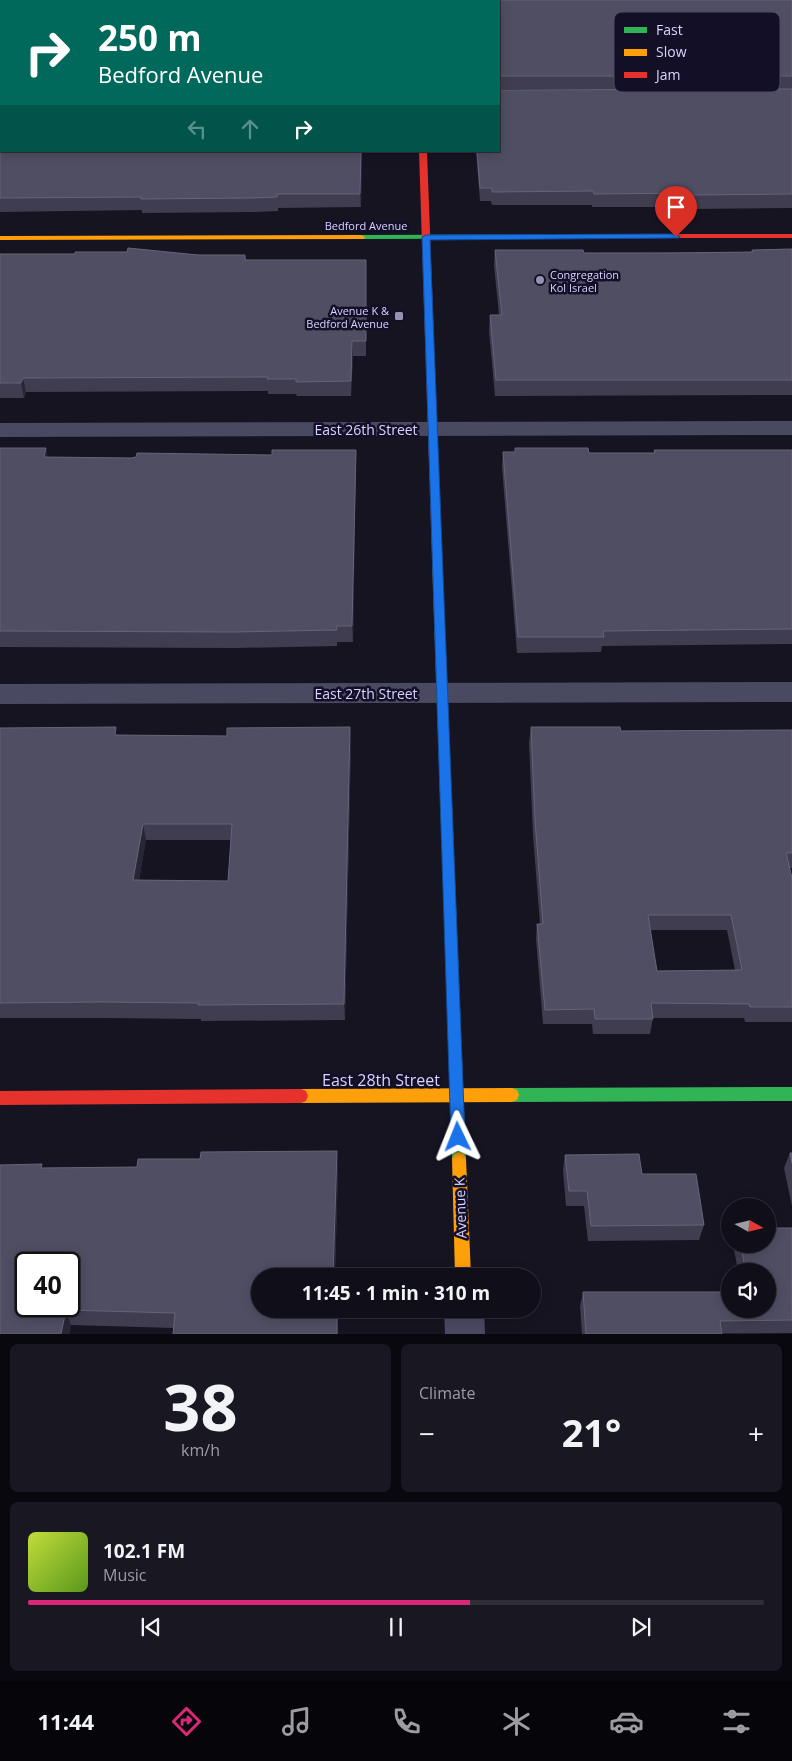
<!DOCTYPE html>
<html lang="en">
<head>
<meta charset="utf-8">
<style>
	:root { --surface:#100f19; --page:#191822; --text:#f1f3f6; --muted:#9c9ca2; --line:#302f38; --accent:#db2777 }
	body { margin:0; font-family:"Open Sans",sans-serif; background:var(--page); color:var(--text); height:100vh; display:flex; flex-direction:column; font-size:19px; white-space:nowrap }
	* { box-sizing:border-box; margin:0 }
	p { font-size:16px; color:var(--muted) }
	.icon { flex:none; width:28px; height:28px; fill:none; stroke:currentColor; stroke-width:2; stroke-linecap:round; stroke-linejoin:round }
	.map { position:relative; height:1334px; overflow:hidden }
	.sheet { display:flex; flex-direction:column; gap:10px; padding:10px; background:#09080e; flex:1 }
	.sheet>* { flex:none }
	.top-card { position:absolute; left:0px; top:0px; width:500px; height:152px; box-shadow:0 2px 12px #0003,0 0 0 1px var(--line); background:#00695c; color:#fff; overflow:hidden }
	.needle { width:32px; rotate:98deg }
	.tools { position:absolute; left:721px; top:1198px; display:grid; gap:10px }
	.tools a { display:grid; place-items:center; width:55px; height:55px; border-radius:50%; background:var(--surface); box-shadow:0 2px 12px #0003,0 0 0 1px var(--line); font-size:25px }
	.speed { position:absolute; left:15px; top:1252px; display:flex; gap:10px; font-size:25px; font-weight:700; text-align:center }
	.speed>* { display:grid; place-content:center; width:65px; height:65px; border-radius:50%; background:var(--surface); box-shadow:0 2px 12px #0003,0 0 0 1px var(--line); line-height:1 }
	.speed .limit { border:2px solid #111; border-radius:8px; background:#fff; color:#111 }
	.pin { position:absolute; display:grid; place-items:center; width:42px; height:42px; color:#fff; margin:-51px -21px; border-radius:50% 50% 50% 0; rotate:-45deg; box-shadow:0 0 5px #0007 }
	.pin .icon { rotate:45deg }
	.me { position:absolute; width:55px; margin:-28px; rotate:358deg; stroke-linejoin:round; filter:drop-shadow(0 0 4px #0008) }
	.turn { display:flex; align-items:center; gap:18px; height:105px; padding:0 15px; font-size:22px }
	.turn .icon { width:65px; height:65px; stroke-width:2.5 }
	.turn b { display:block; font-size:35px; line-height:42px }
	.lanes { display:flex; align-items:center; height:48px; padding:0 15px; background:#0003; justify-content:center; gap:25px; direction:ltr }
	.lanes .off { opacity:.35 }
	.big { font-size:38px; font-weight:700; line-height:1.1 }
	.sheet .widget { flex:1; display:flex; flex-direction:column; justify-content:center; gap:8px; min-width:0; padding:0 18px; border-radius:8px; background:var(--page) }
	.sheet .dial { align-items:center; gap:0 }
	.dial b { font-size:65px; line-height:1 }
	.song { display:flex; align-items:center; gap:15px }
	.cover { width:60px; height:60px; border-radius:8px; background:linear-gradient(135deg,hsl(70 70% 55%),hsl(90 70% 35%)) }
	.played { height:5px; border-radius:2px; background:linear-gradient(90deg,var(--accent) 60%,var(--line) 60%) }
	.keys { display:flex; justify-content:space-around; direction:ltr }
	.heat { display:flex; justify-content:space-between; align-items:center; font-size:28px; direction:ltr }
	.sheet .tiles { flex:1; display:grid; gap:10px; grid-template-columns:1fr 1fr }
	.widget:last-child { grid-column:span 2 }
	.trip { position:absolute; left:251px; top:1268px; width:290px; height:50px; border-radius:25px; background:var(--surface); box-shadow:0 2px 12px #0003,0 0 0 1px var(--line); font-weight:700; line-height:50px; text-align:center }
	.dock { display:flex; height:80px; justify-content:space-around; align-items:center; background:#06060a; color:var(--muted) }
	.dock .icon { width:35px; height:35px }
	.dock .current { color:var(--accent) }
	.dock b { font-size:22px; color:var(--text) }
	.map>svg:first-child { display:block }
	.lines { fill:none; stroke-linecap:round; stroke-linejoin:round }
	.street { fill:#4a4962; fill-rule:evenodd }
	.fast { fill:#30b455; fill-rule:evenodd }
	.slow { fill:#ff9f0a; fill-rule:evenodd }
	.jam { fill:#e5322d; fill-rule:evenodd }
	.wall { fill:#403d50; fill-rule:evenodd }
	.shaded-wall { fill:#282635 }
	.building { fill:#504e63; stroke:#66637b; fill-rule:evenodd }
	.route { fill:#1a73e8; stroke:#114b97 }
	.poi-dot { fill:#9591b1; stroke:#130f26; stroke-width:2 }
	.labels { text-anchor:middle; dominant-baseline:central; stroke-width:5; stroke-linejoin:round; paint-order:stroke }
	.far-street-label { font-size:11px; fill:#d9d4ff; stroke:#130f26 }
	.far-poi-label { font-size:11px; fill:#d9d4ff; stroke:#130f26; text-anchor:start }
	.street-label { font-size:14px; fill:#d9d4ff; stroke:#130f26 }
	.near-street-label { font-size:16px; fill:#d9d4ff; stroke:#130f26 }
	.key { fill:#130f26; stroke:#4e4a67; stroke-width:1 }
	.key-label { font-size:14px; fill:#d9d4ff }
</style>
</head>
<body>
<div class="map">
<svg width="792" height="1334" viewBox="0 0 792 1334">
	<rect width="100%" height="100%" fill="#161421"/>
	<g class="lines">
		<!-- street -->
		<g class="street">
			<polygon points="410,0 426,0 426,1 411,1"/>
			<polygon points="792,421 792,435 0,437 0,423"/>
			<polygon points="792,682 792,702 0,704 0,684"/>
			<polygon points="444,1309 484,1309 485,1334 445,1334"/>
		</g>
		<!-- fast -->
		<g class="fast">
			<polygon points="656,234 659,234 659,238 361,239 357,237 361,235"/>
			<polygon points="448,849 452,850 454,854 466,1159 464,1164 459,1166 454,1164 452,1159 442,854 444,850"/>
			<polygon points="792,1087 792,1101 512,1102 507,1100 505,1095 507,1090 512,1088"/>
		</g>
		<!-- slow -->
		<g class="slow">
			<polygon points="361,235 365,237 364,239 0,240 0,236"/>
			<polygon points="437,553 442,556 454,854 452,858 448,859 444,858 442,854 432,556"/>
			<polygon points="512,1088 517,1090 519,1095 517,1100 512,1102 301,1103 296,1101 294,1096 296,1091 301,1089"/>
			<polygon points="459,1152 464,1154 466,1159 471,1276 455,1276 452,1159 454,1154"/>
		</g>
		<!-- jam -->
		<g class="jam">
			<polygon points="419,151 427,151 442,556 437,559 432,556"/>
			<rect x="653" y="234" width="139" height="4"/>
			<polygon points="301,1089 306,1091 308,1096 306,1101 301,1103 0,1105 0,1091"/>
		</g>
	</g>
	<!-- wall -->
	<g class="wall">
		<polygon points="0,0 1,151 362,151 361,207 278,208 278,211 253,212 142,213 142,210 0,212"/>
		<polygon points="462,0 792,0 792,89 499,89 500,90 792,89 792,208 690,209 689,207 592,207 592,205 492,205 491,201 480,201 476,151 499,151 499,1 462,1"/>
		<polygon points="792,249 792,395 495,396 489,331 490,315 499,315 494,265 495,250 584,253 751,252 752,250"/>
		<polygon points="0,254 245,255 246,260 366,260 366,356 353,356 351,396 297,396 296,394 268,394 268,391 26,392 24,398 0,398"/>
		<polygon points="0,448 48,457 131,458 272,455 356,450 353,642 337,642 337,646 235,648 0,647"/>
		<polygon points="515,448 589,453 654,453 654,450 792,450 792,644 602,646 601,652 517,653 502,467 503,452 515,452"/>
		<path d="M531,727L621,731L792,730V868H790L792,878V1022H745L744,1018H653L650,1034H593L592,1024H543L536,939L537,924H540L533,835L529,743ZM650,930H727L735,970L657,971Z"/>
		<path d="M0,728L118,735L351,743L345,1020L201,1021V1019L104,1018H0ZM146,840H231L228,881L139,880Z"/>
		<polygon points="790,1153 792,1153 792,1206 784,1168"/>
		<polygon points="565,1155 642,1174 704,1225 699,1240 588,1241 584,1206 566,1206 563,1170"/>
		<polygon points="338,1167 334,1311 338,1326 338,1334 173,1334 174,1328 71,1325 0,1334 44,1168"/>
		<polygon points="792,1228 792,1333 582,1334 580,1306 583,1292 768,1309 768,1271 738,1271 733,1244 768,1244"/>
	</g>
	<!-- shaded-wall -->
	<g class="shaded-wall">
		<polygon points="361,151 362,151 361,207 360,194"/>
		<polygon points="352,341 353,356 351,396 351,381"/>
		<polygon points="23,378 26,392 24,398 21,383"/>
		<polygon points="46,448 49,464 44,457"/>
		<polygon points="356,450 356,465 353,642 352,626"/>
		<polygon points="350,727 351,743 345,1020 344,1004"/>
		<polygon points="143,824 146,840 136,896 133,880"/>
		<polygon points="337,1151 338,1167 335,1276 333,1276"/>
		<polygon points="66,1310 71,1325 70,1334 61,1334"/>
		<polygon points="337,1311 338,1326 338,1334 337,1334"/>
	</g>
	<!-- building -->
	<g class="building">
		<polygon points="0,0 363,0 363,1 1,1 1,151 361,151 360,194 277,194 277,197 252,198 141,199 141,197 0,198"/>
		<polygon points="462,0 792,0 792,76 500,76 499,77 499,1 462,1"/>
		<polygon points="499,89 500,90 792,89 792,194 692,195 691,193 594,194 593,191 492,192 492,188 480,188 477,151 499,151"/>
		<polygon points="128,248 198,255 245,255 245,260 366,260 366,341 352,341 351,381 296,382 296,379 267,379 268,377 23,378 21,383 0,383 0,254 75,254 75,252 127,252"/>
		<polygon points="792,249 792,380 496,380 490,315 502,315 495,250 583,250 584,253 671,253 753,252 752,250"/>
		<polygon points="0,448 46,448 44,457 131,458 136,457 137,453 272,455 272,450 356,450 352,626 336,626 337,630 234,632 0,631"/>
		<polygon points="515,448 588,448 589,453 655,453 654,450 792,450 792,629 603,631 604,637 518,637 503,452 515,452"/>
		<path d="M116,727L115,735L227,736V728L350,727L344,1004L198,1005L199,1003L100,1002L0,1003V728ZM143,824H232L228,881L133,880Z"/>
		<path d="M531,727H620L621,731L792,730V853H786L792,878V1007H750L749,1004L651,1003L653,1019H595L594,1009L545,1010L537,924H543L535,820ZM648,915H731L742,970L657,971Z"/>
		<path d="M337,1151L333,1276H260V1309H332V1311H337V1334H173L175,1313L66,1310L61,1334H0V1165L42,1164L41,1168L137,1167L138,1159H200L201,1152ZM26,1264H69V1306H26Z"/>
		<polygon points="790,1153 792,1153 792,1163"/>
		<polygon points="639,1154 642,1174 696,1174 704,1225 591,1226 587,1191 569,1191 565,1155"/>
		<polygon points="768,1228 792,1228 792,1320 720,1321 722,1334 586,1334 583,1292 730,1292 730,1309 768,1309 768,1271 745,1271 741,1244 768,1244"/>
	</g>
	<!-- route -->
	<polygon class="route" points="676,234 680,237 679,238 430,240 465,1137 463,1142 458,1144 453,1142 451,1137 422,237 426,235"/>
	<!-- markers -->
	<g class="poi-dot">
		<circle cx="540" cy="280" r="5"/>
		<rect x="394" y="311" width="10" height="10" rx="2.5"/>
	</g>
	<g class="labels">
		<!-- far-street labels -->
		<g class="far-street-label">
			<text x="366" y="225">Bedford Avenue</text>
		</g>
		<!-- far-poi labels -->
		<g class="far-poi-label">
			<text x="550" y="274">Congregation<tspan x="550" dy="13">Kol Israel</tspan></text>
			<text x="389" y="310" text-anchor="end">Avenue K &amp;<tspan x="389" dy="13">Bedford Avenue</tspan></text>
		</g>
		<!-- street labels -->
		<g class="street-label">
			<text x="366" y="429">East 26th Street</text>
			<text x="366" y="693">East 27th Street</text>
			<text transform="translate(460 1208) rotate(-92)">Avenue K</text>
		</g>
		<!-- near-street labels -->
		<g class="near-street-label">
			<text x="381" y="1080">East 28th Street</text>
		</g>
	</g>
	<!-- legend -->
	<rect x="614" y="12" width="166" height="80" rx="8" class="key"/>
	<rect x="624" y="27" width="23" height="6" fill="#30b455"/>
	<rect x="624" y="49" width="23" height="7" fill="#ff9f0a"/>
	<rect x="624" y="72" width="23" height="6" fill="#e5322d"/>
	<g class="key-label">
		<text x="656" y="35">Fast</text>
		<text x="656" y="57">Slow</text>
		<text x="656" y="80">Jam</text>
	</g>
</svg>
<div class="tools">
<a><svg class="needle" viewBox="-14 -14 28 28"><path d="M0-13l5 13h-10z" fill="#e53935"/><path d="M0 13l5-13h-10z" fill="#9c9ca2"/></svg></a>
<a><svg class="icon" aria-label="sound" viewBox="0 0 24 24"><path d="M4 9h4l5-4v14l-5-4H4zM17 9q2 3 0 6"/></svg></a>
</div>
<div class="speed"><div class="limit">40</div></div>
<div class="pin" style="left:676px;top:237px;background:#d93025"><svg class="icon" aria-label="arrive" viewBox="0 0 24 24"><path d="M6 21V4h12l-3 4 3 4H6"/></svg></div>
<svg class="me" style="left:458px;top:1137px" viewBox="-20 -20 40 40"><path d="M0-17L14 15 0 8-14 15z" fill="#1a73e8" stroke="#fff" stroke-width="4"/></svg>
<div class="trip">11:45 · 1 min · 310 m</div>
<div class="top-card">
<div class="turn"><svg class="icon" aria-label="right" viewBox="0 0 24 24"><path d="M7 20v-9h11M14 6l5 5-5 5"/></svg><div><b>250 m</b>Bedford Avenue</div></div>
<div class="lanes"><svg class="icon off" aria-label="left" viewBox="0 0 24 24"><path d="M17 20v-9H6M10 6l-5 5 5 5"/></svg><svg class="icon off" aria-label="ahead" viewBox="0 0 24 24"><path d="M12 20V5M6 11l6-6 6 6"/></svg><svg class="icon" aria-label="right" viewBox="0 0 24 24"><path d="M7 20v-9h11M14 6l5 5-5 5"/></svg></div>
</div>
</div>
<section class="sheet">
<div class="tiles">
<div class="widget dial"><b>38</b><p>km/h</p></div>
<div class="widget"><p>Climate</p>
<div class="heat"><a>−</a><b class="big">21°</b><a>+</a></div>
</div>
<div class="widget">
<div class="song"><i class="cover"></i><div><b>102.1 FM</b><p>Music</p></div></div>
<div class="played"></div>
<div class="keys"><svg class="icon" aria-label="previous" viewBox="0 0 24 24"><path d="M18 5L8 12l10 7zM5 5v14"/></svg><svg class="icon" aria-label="pause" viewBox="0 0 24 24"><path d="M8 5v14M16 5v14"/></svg><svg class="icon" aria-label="next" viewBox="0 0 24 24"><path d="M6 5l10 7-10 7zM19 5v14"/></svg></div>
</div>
</div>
</section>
<nav class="dock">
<b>11:44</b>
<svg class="icon current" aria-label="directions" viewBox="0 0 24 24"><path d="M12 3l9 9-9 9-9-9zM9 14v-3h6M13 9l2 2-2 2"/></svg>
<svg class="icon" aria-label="music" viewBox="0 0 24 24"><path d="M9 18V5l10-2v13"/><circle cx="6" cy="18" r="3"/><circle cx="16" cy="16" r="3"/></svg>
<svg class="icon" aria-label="phone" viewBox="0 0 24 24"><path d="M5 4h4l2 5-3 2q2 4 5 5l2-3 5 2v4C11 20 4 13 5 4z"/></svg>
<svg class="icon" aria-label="climate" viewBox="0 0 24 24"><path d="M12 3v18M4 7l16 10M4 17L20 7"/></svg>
<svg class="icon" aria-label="car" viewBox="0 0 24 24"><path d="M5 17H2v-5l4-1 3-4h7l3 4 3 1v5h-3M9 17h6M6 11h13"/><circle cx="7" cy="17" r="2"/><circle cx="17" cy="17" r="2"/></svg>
<svg class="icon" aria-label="filters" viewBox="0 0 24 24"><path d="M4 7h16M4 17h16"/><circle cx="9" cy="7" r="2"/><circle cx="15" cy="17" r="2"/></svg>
</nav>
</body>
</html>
